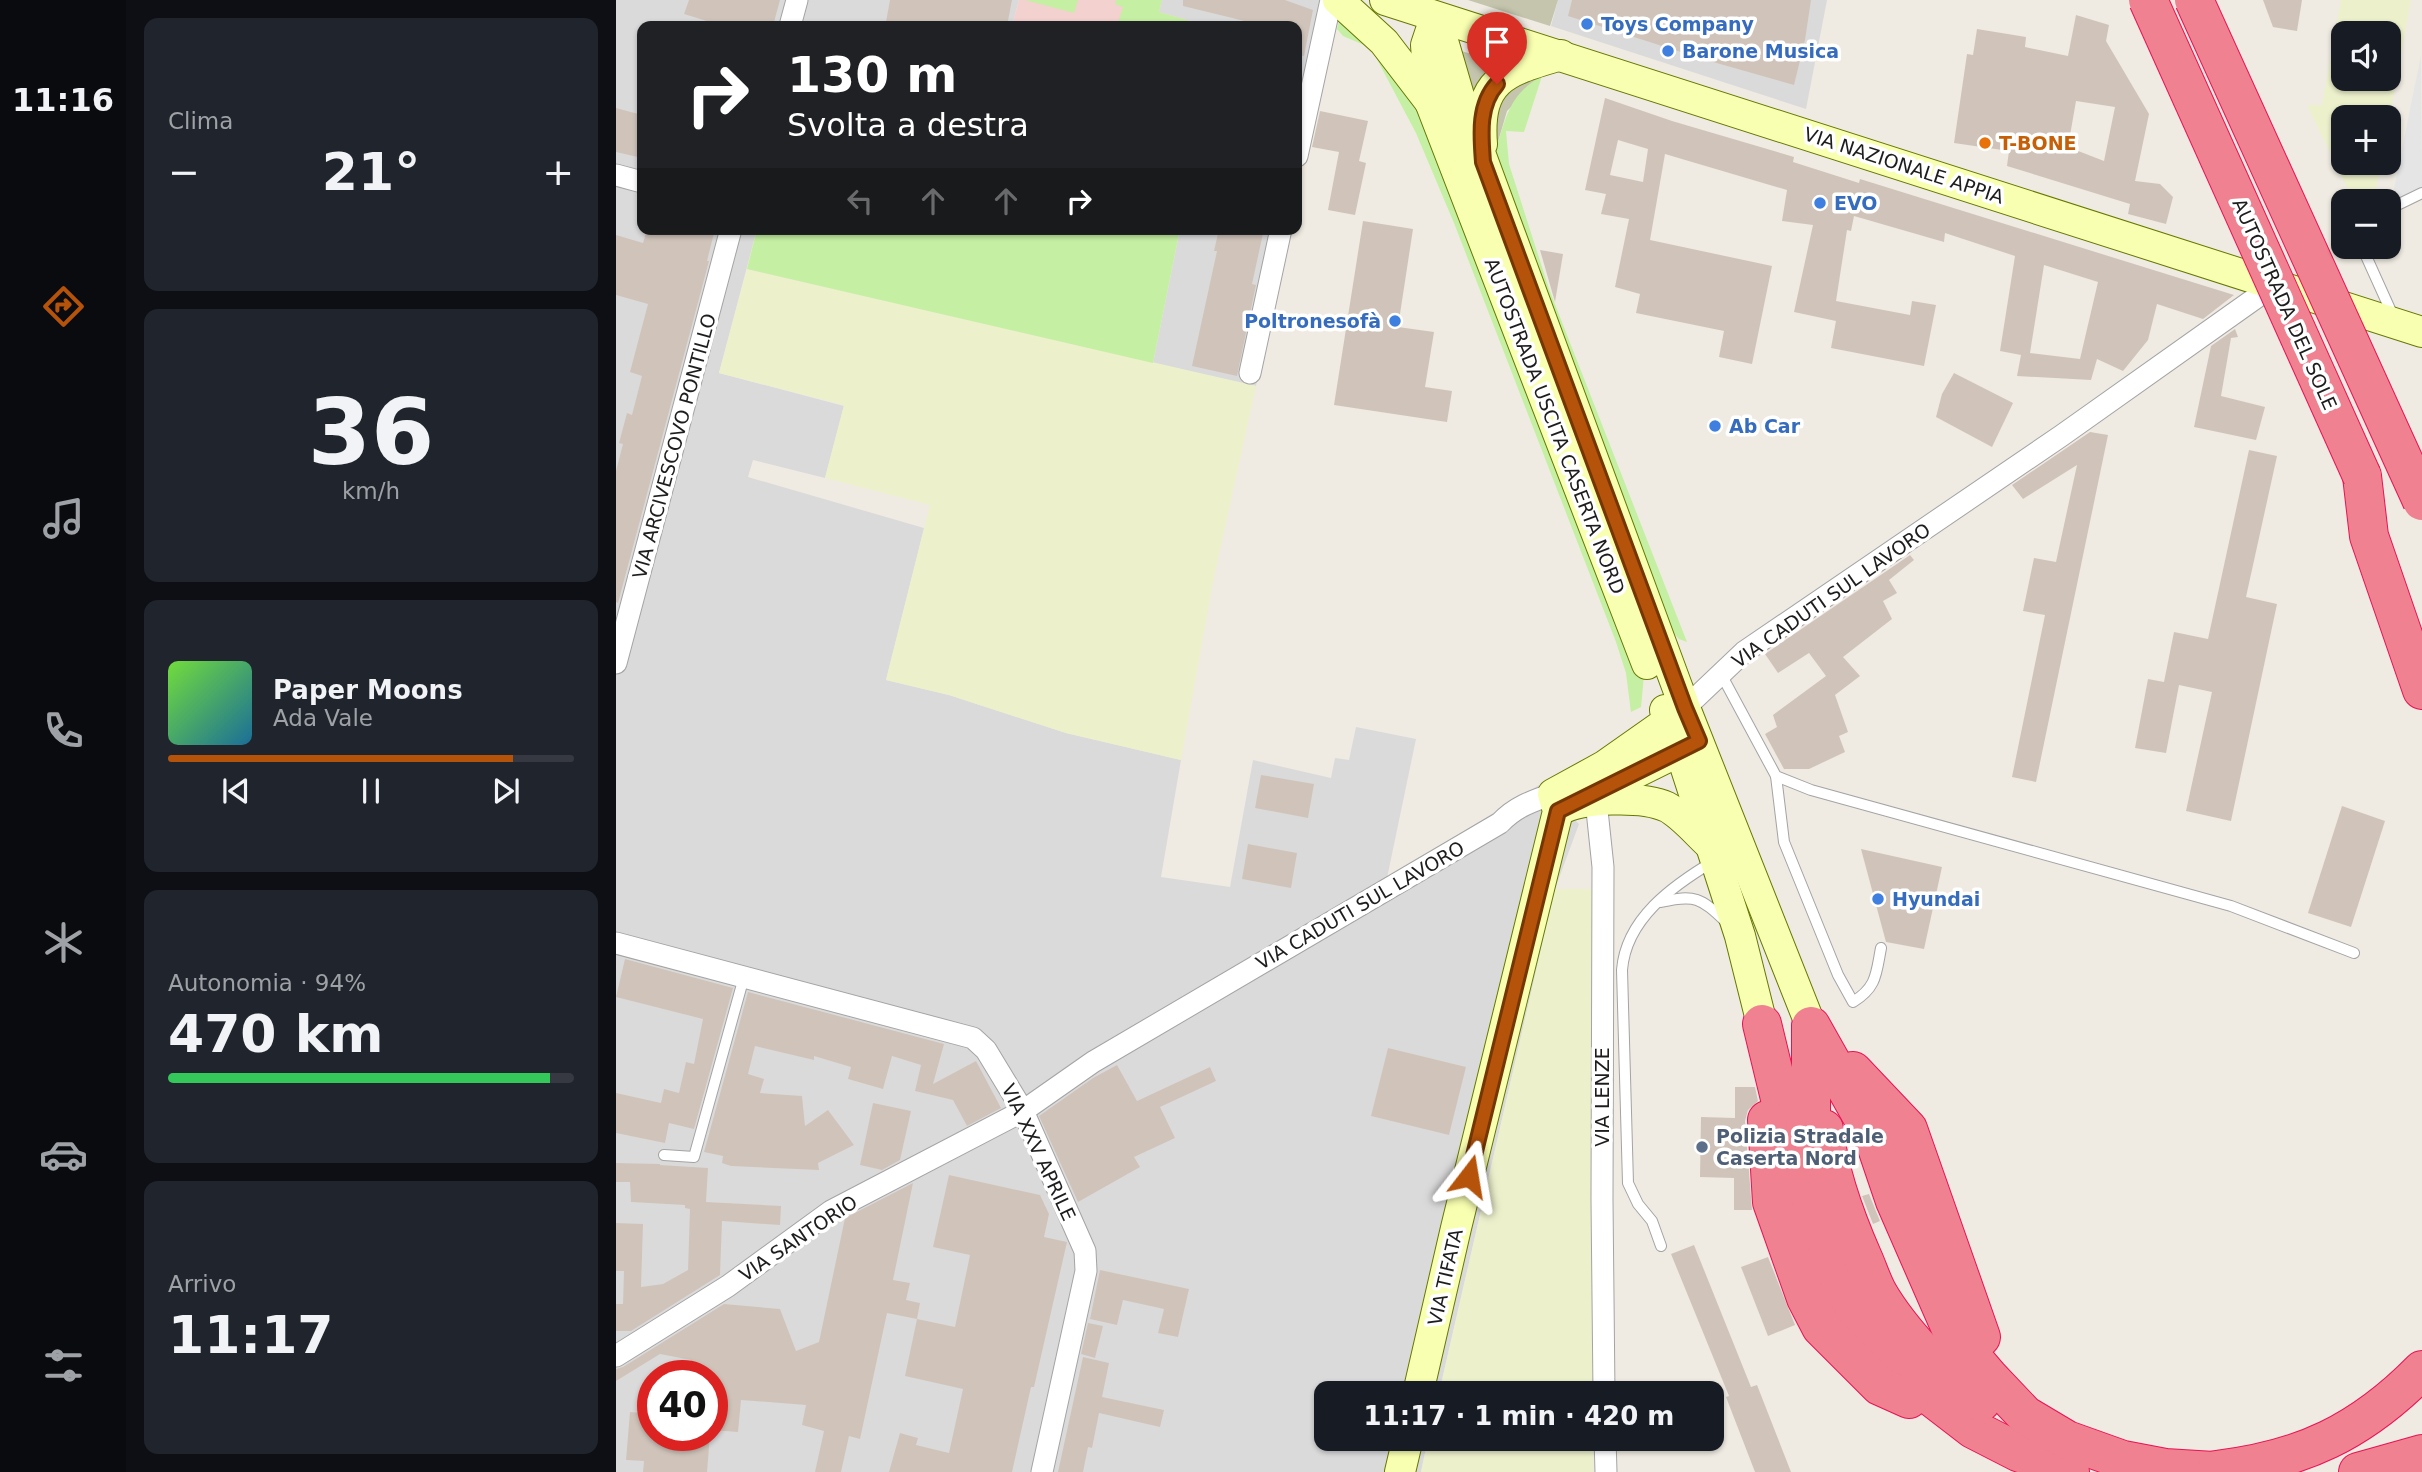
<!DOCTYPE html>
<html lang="it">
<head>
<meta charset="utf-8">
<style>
	:root { --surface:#171b24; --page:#20242c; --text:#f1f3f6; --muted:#9ea1a6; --line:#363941; --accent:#b45309 }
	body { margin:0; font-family:"DejaVu Sans",sans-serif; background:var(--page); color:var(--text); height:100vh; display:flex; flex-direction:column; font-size:26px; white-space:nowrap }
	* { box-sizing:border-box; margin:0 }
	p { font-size:23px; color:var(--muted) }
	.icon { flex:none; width:38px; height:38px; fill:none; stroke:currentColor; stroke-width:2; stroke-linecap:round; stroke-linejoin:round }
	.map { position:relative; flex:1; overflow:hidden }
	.side { display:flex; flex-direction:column; gap:18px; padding:18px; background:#0d0f14; width:490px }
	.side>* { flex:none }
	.hud { position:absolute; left:21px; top:21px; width:665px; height:214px; border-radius:14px; box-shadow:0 2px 5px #0004; background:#202124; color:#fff; overflow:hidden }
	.buttons { position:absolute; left:1715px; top:21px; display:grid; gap:14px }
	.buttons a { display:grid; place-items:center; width:70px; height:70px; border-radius:14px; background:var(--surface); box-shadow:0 2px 5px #0004; font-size:35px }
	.speed { position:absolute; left:21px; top:1360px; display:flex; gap:14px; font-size:35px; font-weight:700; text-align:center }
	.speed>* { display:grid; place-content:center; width:91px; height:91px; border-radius:50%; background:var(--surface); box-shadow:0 2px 5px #0004; line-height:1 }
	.speed .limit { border:10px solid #d22; background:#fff; color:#111 }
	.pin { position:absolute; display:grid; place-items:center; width:60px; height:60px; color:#fff; margin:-72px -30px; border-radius:50% 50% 50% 0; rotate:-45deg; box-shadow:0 0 7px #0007 }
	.pin .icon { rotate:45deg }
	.me { position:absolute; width:77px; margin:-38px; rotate:14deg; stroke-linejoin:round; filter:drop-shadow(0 0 5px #0008) }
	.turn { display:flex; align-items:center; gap:24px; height:147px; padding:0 35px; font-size:32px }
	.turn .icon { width:91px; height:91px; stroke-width:2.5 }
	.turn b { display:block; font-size:49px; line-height:60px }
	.lanes { display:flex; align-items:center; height:66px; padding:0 35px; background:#0003; justify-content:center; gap:35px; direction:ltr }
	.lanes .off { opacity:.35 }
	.big { font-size:52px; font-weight:800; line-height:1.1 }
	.side .widget { flex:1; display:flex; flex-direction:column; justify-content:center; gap:10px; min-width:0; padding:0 24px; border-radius:14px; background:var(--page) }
	.side .dial { align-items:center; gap:0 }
	.dial b { font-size:91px; line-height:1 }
	.song { display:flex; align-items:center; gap:21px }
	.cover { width:84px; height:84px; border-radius:10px; background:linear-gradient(135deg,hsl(100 70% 55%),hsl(200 70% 35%)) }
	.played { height:7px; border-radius:4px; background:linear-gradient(90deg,var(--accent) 85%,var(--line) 85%) }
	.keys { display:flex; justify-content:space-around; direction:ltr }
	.heat { display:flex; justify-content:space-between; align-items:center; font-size:38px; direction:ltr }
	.charge { height:10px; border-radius:5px; background:linear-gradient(90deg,#34c759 94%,var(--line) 0) }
	.trip { position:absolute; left:698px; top:1381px; width:410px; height:70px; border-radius:14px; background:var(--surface); box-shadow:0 2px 5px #0004; font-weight:800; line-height:70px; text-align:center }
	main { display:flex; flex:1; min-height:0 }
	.tab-bar { display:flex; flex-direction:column; width:126px; justify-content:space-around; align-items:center; background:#090b0e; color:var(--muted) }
	.tab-bar .icon { width:49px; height:49px }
	.tab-bar .selected { color:var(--accent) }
	.tab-bar b { font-size:32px; color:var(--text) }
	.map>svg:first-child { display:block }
	.residential { fill:#dbdada; fill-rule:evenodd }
	.commercial { fill:#f2d1cf }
	.construction { fill:#c4c5ac }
	.farmland { fill:#ecf0cb; fill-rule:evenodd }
	.grass { fill:#c5efa2 }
	.parking { fill:#e5e5e5 }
	.building { fill:#d0c4ba; fill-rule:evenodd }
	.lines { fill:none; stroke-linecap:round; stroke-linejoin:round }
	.lane-casing { stroke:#a4a4a4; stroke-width:12 }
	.street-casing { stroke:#a4a4a4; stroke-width:23 }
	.secondary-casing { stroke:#667800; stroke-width:32 }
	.highway-casing { stroke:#ea1254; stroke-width:40 }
	.lane { stroke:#fff; stroke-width:10 }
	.street { stroke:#fff; stroke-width:21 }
	.secondary { stroke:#f8ffb0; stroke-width:30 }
	.highway { stroke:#ef8191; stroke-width:38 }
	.highway-bridge-casing { stroke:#ea1254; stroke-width:40; stroke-linecap:butt }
	.highway-bridge { stroke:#ef8191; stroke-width:38 }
	.route-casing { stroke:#753606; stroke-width:18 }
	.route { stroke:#b45309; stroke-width:12 }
	.shop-dot { fill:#3f7fe0; stroke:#fff; stroke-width:2.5 }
	.food-dot { fill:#e8710a; stroke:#fff; stroke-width:2.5 }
	.service-dot { fill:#5c6f8a; stroke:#fff; stroke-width:2.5 }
	.labels { text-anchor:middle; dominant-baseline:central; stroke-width:7; stroke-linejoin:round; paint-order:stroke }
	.shop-label { font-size:19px; font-weight:bold; fill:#366cbe; stroke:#fff; text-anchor:start }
	.food-label { font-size:19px; font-weight:bold; fill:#c56008; stroke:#fff; text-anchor:start }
	.street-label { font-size:19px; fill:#1d1d1d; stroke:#fff }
	.service-label { font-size:19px; font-weight:bold; fill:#4e5e75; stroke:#fff; text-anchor:start }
</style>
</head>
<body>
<main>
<nav class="tab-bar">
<b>11:16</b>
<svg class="icon selected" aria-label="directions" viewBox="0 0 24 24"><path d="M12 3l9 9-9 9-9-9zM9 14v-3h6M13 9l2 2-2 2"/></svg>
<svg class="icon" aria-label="music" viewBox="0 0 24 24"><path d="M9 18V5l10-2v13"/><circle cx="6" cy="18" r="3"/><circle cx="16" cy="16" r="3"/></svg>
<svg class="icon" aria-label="phone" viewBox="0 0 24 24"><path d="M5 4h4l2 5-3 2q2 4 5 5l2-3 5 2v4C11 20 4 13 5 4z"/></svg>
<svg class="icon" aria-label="climate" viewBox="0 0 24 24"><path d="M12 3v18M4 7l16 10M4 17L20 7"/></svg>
<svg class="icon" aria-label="car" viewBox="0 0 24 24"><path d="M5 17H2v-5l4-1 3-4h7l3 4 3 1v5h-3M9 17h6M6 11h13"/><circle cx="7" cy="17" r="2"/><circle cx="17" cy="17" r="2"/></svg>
<svg class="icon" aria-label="filters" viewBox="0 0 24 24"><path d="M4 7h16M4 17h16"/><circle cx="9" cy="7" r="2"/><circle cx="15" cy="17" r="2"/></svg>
</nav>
<section class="side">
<div class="widget"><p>Clima</p>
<div class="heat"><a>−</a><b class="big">21°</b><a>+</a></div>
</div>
<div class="widget dial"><b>36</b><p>km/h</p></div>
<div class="widget">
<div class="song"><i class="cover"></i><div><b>Paper Moons</b><p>Ada Vale</p></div></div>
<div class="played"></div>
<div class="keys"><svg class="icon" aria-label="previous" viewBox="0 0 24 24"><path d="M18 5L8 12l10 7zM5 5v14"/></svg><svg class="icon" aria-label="pause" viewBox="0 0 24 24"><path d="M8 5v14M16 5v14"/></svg><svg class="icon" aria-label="next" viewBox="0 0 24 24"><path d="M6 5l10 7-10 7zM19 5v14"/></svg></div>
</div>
<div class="widget"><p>Autonomia · 94%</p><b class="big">470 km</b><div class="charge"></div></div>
<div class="widget"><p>Arrivo</p><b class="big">11:17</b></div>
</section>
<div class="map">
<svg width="1806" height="1472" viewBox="0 0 1806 1472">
	<rect width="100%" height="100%" fill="#efebe2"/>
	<!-- residential -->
	<g class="residential">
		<path d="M0,0H403L396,26H26V229H141L103,373L228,406L209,478L137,460L132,477L308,528L270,680L333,695L450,733L565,760L545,877L614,887L637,760L715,778L719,758L733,760L740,727L800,739L771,878L923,785L963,824L939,889L823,1393H710V1438L812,1439L805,1472H0ZM37,1376H96V1435H37Z"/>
		<polygon points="546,0 714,0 711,43 681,188 681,26 592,26 543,12"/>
		<polygon points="942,0 1211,0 1190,109 935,26"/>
		<polygon points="564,229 672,229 640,386 537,363"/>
	</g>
	<!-- commercial -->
	<polygon class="commercial" points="403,0 546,0 543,12 592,26 396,26"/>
	<!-- construction -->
	<g class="construction">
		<polygon points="852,0 942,0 934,26"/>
		<polygon points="835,48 890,64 861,108"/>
		<polygon points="926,76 891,111 879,152 876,125 886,90"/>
	</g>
	<!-- farmland -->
	<g class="farmland">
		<path d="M1725,0H1795L1773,120V117H1727V163H1765L1759,195L1736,198L1691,105H1706ZM1727,33H1773V79H1727Z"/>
		<polygon points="131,269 640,386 597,582 565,760 450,733 333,695 270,680 314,505 209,478 228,405 103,373"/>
		<polygon points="939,889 977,889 977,1393 823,1393"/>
		<polygon points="812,1439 977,1439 977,1472 805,1472"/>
	</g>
	<!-- grass -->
	<g class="grass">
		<polygon points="409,0 462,0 458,13"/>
		<polygon points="500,0 546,0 543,12 592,26 516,26 502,23 507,7 499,4"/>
		<polygon points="724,17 759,42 806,111 1028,675 1025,707 1015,712 1010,673 1000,642 838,223 800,133 755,48 727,36 721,29"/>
		<path d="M926,76L908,132L890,131L893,164L933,289L1071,642L1063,639L1056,631L879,152C890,118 893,94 926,76Z"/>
		<polygon points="141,229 564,229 537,363 131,269"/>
	</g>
	<!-- parking -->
	<polygon class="parking" points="1805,55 1806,187 1775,204"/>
	<!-- building -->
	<g class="building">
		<polygon points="73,0 164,0 157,26 107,26 68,14"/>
		<polygon points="274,0 396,0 391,26 286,26 270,22"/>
		<polygon points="567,0 669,0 697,10 688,56 681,55 681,26 649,26 567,6"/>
		<polygon points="956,0 1195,0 1189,40 1178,85 1090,60 952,16"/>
		<polygon points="1647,0 1686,0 1681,31 1657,27"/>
		<path d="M1460,15L1493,25L1490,41L1533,114L1519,181L1544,184L1557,197L1550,224L1512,214L1514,204L1391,166L1393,151L1338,143L1351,54L1357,55L1361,29L1410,37L1409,47L1452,56ZM1460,101L1499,107L1488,161L1452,147Z"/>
		<path d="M989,98L1056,121L1178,157L1177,162L1243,183L1244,179L1618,295L1587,319L1541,304L1532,340L1507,371L1481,359L1475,380L1401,376L1405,355L1384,351L1399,256L1329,233L1328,242L1238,216L1235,231L1231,230L1220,301L1294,315L1296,301L1320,305L1308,366L1215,348L1220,321L1178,312L1197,225L1166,221L1171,190L1049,154L1034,240L1156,266L1136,364L1103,357L1108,331L1020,313L1024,294L999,287L1013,219L985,214L990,194L969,190ZM1002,140L1032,149L1027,182L994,175ZM1428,265L1482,282L1464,359L1414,353Z"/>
		<polygon points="0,108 26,115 26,158 0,152"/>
		<polygon points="704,111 752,121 743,161 750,163 739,215 712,210 723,152 696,147"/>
		<polygon points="747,221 797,229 782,327 818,332 809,387 836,391 831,422 718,405"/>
		<polygon points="31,229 99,229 91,261 93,261 2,603 0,602 0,471 7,444 3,443 11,413 16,415 26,376 14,372 32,304 0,295 0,235 27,243"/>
		<polygon points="603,229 648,229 636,284 640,285 621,376 576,366 601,251 598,251"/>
		<polygon points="924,250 947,254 939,302"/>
		<polygon points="1619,329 1622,337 1615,338 1605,396 1649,407 1640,440 1578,427 1595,346"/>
		<polygon points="1338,373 1397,403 1376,447 1320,417 1326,394"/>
		<polygon points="1474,432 1492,435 1420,782 1396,777 1429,615 1407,611 1418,558 1440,562 1461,465 1407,499 1396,485"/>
		<polygon points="1633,450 1661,456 1630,597 1661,604 1615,821 1570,811 1596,692 1563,685 1550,753 1519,748 1532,679 1548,682 1558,632 1592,639"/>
		<polygon points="1294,555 1298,560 1273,580 1281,593 1267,601 1276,619 1227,657 1244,676 1219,695 1232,732 1223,736 1229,752 1193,769 1168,769 1149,734 1161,727 1157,715 1210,676 1193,653 1162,673 1149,654"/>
		<polygon points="645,775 698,784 692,818 639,808"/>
		<polygon points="1726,806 1769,821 1735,927 1692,913"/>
		<polygon points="632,844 681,853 675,888 626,879"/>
		<polygon points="1245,849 1326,867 1308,949 1270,942"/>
		<polygon points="9,959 117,988 78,1129 53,1123 49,1143 0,1133 0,1093 45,1103 48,1089 63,1093 70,1062 78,1064 87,1019 0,997"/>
		<polygon points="132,992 328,1044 317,1084 360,1061 385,1108 351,1126 337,1100 299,1091 305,1065 276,1056 267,1089 232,1079 235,1067 198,1056 198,1060 139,1046 132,1074 148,1079 144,1093 186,1096 189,1126 212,1110 238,1145 202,1163 203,1170 115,1166 106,1163 107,1156 88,1152"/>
		<polygon points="772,1048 850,1067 833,1135 755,1116"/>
		<polygon points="501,1065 521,1101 594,1067 600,1081 544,1107 559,1138 518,1157 524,1167 462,1202 423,1116 477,1078"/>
		<polygon points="1119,1087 1139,1087 1142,1101 1132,1110 1129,1121 1136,1210 1118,1210 1118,1178 1084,1177 1085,1117 1119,1118"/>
		<polygon points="257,1103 295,1111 284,1160 266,1170 244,1165"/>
		<polygon points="0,1163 44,1164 44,1165 92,1168 90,1202 165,1206 164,1225 106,1221 104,1275 15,1331 0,1331 0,1304 7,1304 8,1271 0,1271 0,1223 27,1224 25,1287 47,1284 72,1270 74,1209 69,1208 69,1205 15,1202 14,1182 0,1182"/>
		<polygon points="333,1175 424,1195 433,1214 428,1237 451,1242 418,1387 415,1387 396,1472 273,1472 284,1433 302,1438 300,1445 333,1453 347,1389 289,1376 301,1319 339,1327 354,1255 317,1247"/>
		<polygon points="297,1183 277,1280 294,1283 290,1300 304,1303 301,1319 271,1313 244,1439 233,1436 225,1472 199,1472 208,1431 186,1425 190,1405 125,1400 122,1432 96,1430 101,1376 72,1376 75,1360 44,1354 0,1381 0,1369 7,1367 108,1304 164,1309 180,1351 203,1342 229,1218"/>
		<polygon points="1253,1194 1264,1221 1257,1224 1246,1196"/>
		<polygon points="1078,1245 1135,1387 1141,1385 1175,1472 1139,1472 1110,1397 1113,1396 1055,1254"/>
		<polygon points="1152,1257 1179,1325 1152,1336 1125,1267"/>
		<polygon points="484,1270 573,1289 562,1337 542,1333 548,1309 507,1300 501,1325 474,1319"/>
		<polygon points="472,1323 487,1326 479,1358 465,1354"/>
		<polygon points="467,1357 493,1363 486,1397 548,1410 544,1427 483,1413 476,1448 472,1447 467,1472 442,1472"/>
		<polygon points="14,1412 37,1414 37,1435 94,1435 91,1472 27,1472 28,1461 10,1460"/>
	</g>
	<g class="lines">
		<defs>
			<g id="lane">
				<polyline points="1773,209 1806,193"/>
				<polyline points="1746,247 1778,318"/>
				<polyline points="1105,674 1160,776 1195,790 1615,906 1738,953"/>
				<path d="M1160,776L1168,842L1222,975L1237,1002C1261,987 1260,974 1265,948"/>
				<path d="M1045,902C1079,894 1085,898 1110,922"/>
				<polyline points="48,1155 78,1157 128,977"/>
				<path d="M1045,1246L1036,1221L1022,1204L1012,1183L1006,970C1010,919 1056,886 1098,861"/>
			</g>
			<g id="street">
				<polyline points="174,26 181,0"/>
				<polyline points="681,156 715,0"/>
				<polyline points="0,175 26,182"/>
				<polyline points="634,373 665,229"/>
				<polyline points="0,663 115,229"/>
				<polyline points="1069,708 1128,652 1445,436 1658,285"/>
				<polyline points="980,801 987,867 986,1200 988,1393"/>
				<polyline points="0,943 357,1038 370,1050 407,1111 469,1251 470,1271 426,1472"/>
				<path d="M0,1356L112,1286L215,1211L407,1111L477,1062L884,823C899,807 916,801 937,794"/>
				<polyline points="989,1438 990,1472"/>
			</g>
			<g id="secondary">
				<polyline points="722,0 768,42 814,102"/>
				<polyline points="769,0 1806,332"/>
				<polyline points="820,17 843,96 1069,708 1195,1026"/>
				<polyline points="816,27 810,45 814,102 1031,664"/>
				<path d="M866,144C861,78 891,71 945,55"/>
				<polyline points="1049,710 1064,750 1124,936 1146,1024"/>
				<polyline points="971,797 1080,743"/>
				<path d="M942,811C965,797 1027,796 1051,807C1066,815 1080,832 1093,844"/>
				<polyline points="802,1393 840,1228 942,811 937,794 988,766 1069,709"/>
				<polyline points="784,1472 792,1438"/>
			</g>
			<g id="highway">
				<polyline points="1746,476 1753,536 1806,690"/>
				<polyline points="1146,1024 1196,1231 1234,1306 1283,1372 1357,1429 1402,1452 1454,1472"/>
				<polyline points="1195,1026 1257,1136 1279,1201 1338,1336 1373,1377 1409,1415 1451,1440 1507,1460 1549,1468 1614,1472"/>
				<polyline points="1195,1028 1195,1150 1198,1164"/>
				<polyline points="1237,1071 1292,1129 1365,1337"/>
				<polyline points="1151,1120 1156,1202 1190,1298 1205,1327 1264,1386 1293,1399"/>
				<path d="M1208,1129C1213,1174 1229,1217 1247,1258C1252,1269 1256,1282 1262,1293C1281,1326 1332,1385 1365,1402"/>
				<path d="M1600,1470C1686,1460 1745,1432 1806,1370"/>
				<polyline points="1742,1472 1806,1454"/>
			</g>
		</defs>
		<!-- lane casing -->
		<use href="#lane" class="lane-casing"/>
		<!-- street casing -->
		<use href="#street" class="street-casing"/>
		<!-- secondary casing -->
		<use href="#secondary" class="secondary-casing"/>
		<!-- highway casing -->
		<use href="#highway" class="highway-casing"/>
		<!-- lane -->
		<use href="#lane" class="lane"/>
		<!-- street -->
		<use href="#street" class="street"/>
		<!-- secondary -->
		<use href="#secondary" class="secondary"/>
		<!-- highway -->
		<use href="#highway" class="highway"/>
		<defs>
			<g id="highway-bridge">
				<polyline points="1532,0 1746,476"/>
				<polyline points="1578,0 1806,501"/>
			</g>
		</defs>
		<!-- highway-bridge casing -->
		<use href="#highway-bridge" class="highway-bridge-casing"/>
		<!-- highway-bridge -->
		<use href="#highway-bridge" class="highway-bridge"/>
	</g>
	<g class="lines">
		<defs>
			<path id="route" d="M853,1176L942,811L1083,741L1069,708L867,162C865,135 862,105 881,84"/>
		</defs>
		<!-- route casing -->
		<use href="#route" class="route-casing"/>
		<!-- route -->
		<use href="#route" class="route"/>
	</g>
	<!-- markers -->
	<g class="shop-dot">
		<circle cx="971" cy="24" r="7"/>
		<circle cx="1052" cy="51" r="7"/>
		<circle cx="1204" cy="203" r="7"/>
		<circle cx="779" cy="321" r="7"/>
		<circle cx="1099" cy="426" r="7"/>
		<circle cx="1262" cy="899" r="7"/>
	</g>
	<circle class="food-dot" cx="1369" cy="143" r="7"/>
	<circle class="service-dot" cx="1086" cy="1147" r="7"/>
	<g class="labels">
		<!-- shop labels -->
		<g class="shop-label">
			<text x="985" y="24">Toys Company</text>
			<text x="1066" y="51">Barone Musica</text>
			<text x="1218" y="203">EVO</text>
			<text x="765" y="321" text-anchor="end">Poltronesofà</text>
			<text x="1113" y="426">Ab Car</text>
			<text x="1276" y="899">Hyundai</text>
		</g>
		<!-- food labels -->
		<g class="food-label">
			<text x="1383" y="143">T-BONE</text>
		</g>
		<!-- street labels -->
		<g class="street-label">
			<text transform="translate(1288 165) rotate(18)">VIA NAZIONALE APPIA</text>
			<text transform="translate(1669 304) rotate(66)">AUTOSTRADA DEL SOLE</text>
			<text transform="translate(939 426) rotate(69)">AUTOSTRADA USCITA CASERTA NORD</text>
			<text transform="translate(58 446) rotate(-75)">VIA ARCIVESCOVO PONTILLO</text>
			<text transform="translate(1215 595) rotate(-35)">VIA CADUTI SUL LAVORO</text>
			<text transform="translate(744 905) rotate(-30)">VIA CADUTI SUL LAVORO</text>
			<text transform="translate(986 1097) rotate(-90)">VIA LENZE</text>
			<text transform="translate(423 1152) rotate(65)">VIA XXV APRILE</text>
			<text transform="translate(182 1238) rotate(-34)">VIA SANTORIO</text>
			<text transform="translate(829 1277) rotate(-77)">VIA TIFATA</text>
		</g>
		<!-- service labels -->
		<g class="service-label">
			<text x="1100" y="1136">Polizia Stradale<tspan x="1100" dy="22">Caserta Nord</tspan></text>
		</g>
	</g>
</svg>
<div class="buttons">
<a><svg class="icon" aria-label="sound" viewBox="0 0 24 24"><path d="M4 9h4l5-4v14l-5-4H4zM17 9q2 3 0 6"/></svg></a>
<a>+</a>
<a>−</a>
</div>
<div class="speed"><div class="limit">40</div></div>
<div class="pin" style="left:881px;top:84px;background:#d93025"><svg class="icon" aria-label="arrive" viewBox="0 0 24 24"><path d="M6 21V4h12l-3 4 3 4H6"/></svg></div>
<svg class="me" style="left:853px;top:1176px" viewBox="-20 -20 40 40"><path d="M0-17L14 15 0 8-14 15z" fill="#b45309" stroke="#fff" stroke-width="4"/></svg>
<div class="trip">11:17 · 1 min · 420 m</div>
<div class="hud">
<div class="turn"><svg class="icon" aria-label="right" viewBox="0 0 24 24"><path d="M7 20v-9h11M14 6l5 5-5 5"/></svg><div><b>130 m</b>Svolta a destra</div></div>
<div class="lanes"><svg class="icon off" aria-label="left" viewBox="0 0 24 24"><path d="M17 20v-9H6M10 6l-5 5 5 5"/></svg><svg class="icon off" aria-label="ahead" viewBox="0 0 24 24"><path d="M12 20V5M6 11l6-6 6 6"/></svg><svg class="icon off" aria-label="ahead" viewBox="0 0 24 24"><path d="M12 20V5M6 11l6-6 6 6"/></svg><svg class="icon" aria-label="right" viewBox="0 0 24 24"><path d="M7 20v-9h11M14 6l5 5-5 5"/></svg></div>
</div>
</div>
</main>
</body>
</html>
